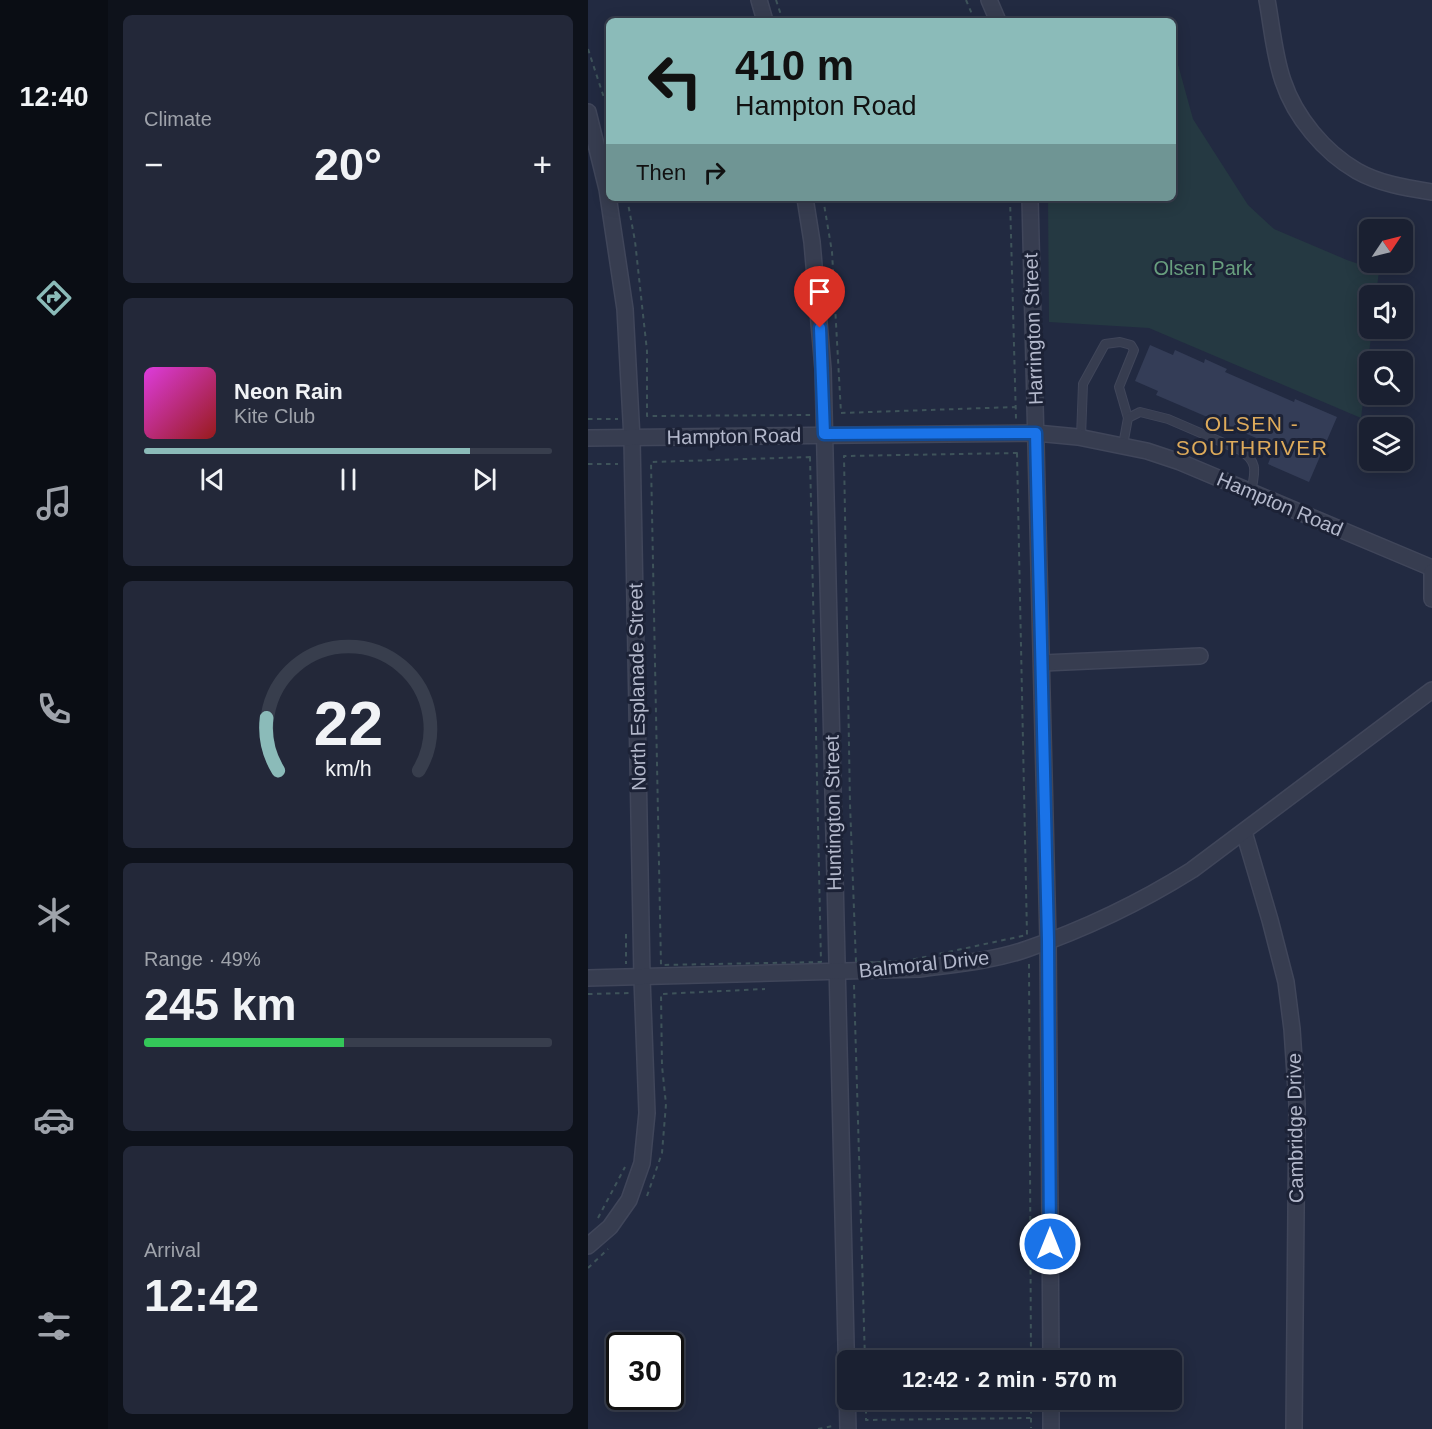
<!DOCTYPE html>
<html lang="en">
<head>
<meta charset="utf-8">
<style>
	:root { --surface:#1a2031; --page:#232839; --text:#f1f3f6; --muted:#9fa3ab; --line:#383e4d; --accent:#8bbbb9 }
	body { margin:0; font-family:Arial,sans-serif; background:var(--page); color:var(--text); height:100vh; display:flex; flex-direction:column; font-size:22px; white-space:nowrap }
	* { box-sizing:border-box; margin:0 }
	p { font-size:20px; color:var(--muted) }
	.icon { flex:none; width:33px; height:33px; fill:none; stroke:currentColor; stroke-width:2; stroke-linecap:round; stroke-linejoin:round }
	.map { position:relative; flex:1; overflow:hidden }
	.details { display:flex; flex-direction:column; gap:15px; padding:15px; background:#0e121b; width:480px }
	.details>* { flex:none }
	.banner { position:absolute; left:18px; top:18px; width:570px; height:183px; border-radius:9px; box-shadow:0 3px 15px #0003,0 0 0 2px var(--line); background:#8bbbb9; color:#111; overflow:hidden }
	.needle { width:39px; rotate:55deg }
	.fabs { position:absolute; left:771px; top:219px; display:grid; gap:12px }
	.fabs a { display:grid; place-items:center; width:54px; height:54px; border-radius:9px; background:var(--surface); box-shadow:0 3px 15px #0003,0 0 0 2px var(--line); font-size:30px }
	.speed { position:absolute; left:18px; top:1332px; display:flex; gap:12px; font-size:30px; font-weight:700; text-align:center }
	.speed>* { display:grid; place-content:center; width:78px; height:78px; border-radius:50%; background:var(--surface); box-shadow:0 3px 15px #0003,0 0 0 2px var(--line); line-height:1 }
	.speed .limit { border:3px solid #111; border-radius:9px; background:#fff; color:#111 }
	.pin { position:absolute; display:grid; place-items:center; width:51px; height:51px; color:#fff; margin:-62px -26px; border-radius:50% 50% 50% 0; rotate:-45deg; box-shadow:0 0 6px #0007 }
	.pin .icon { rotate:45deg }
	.me { position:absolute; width:66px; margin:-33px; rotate:0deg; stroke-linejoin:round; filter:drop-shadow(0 0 4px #0008) }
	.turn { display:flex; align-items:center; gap:21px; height:126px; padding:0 30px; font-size:27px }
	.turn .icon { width:78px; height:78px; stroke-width:2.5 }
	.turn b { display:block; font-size:42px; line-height:51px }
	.then { display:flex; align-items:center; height:57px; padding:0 30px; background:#0003; gap:12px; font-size:22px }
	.big { font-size:45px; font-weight:800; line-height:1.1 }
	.details .tile { flex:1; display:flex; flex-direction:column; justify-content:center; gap:9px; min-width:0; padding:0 21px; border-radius:9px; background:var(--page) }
	.details .dial { align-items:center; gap:0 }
	.dial svg { height:156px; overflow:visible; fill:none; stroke:var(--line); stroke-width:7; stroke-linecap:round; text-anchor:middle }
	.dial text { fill:var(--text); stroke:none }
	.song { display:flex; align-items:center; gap:18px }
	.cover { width:72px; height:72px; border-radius:9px; background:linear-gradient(135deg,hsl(300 70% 55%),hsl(0 70% 35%)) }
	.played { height:6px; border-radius:3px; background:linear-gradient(90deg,var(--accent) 80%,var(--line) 80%) }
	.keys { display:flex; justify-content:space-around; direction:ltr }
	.heat { display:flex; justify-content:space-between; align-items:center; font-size:33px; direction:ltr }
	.charge { height:9px; border-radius:4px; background:linear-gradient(90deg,#34c759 49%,var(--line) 0) }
	.trip { position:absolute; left:249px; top:1350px; width:345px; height:60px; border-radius:9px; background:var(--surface); box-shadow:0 3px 15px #0003,0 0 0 2px var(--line); font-weight:800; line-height:60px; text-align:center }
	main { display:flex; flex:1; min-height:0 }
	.menu { display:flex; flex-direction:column; width:108px; justify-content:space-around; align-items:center; background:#0a0d14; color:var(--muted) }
	.menu .icon { width:42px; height:42px }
	.menu .selected { color:var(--accent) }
	.menu b { font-size:27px; color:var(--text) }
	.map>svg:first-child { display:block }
	.green { fill:#253942 }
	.building { fill:#343d57 }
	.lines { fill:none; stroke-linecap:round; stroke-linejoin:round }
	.service-casing { stroke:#40465a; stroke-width:10 }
	.minor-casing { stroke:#40465a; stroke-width:18 }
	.path { stroke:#3e535a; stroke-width:2; stroke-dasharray:4.5 4.5; stroke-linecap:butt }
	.service { stroke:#373d50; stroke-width:8 }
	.minor { stroke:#373d50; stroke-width:15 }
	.route-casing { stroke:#114b97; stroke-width:15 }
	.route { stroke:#1a73e8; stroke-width:10 }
	.labels { text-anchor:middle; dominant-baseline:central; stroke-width:6; stroke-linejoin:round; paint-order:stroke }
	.park-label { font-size:20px; fill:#689e7e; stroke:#1c2236 }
	.street-label { font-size:20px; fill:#b3b8cb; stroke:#1c2236 }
	.neighbourhood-label { font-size:21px; letter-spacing:1.5px; fill:#deab5b; stroke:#1c2236 }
</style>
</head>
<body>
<main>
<nav class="menu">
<b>12:40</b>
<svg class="icon selected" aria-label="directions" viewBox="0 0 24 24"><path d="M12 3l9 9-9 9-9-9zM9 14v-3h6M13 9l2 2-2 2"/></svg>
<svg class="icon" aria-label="music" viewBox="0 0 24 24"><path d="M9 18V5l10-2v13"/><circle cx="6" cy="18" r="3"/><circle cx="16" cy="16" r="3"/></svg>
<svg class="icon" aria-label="phone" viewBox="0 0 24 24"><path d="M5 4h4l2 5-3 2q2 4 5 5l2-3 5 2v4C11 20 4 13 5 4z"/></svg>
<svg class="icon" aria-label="climate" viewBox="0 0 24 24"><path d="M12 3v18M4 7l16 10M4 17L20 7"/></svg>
<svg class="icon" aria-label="car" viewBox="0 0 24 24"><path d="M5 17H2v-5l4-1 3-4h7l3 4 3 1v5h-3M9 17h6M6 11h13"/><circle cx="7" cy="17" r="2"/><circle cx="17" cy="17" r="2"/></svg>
<svg class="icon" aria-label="filters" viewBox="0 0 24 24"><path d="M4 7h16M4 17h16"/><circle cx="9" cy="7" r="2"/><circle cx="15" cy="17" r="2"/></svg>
</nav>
<section class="details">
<div class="tile"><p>Climate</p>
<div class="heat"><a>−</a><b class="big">20°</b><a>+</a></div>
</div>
<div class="tile">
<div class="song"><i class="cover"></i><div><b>Neon Rain</b><p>Kite Club</p></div></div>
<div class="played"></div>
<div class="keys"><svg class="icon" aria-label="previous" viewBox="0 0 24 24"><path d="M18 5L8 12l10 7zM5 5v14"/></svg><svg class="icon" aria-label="pause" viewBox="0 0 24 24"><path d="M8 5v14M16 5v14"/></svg><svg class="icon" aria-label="next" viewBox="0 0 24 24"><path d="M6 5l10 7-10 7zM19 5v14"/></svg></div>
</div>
<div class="tile dial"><svg viewBox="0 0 100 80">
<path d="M14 69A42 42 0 1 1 86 69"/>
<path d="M14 69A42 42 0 0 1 8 42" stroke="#8bbbb9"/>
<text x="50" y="56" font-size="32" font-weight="700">22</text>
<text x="50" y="72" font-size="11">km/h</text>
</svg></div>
<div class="tile"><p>Range · 49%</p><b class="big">245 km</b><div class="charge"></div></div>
<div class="tile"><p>Arrival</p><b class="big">12:42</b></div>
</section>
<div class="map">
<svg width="844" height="1429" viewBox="0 0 844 1429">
	<rect width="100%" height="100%" fill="#222a41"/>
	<!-- green -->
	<polygon class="green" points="589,61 605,119 660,205 686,229 759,260 791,271 788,295 782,296 782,328 784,329 773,418 561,328 461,322 460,198 585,198 585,62"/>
	<!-- building -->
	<polygon class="building" points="562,345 585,355 587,350 616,363 617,359 639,369 637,372 706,402 707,399 749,417 721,482 680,464 687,446 568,395 570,391 547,381"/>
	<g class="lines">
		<defs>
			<g id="service">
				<polyline points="493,437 495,384 517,344 532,342 543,345 546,350 531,387 540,418"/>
				<path d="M535,445L540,418L552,412L580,419L652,450C671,462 667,472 663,492"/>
			</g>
			<g id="minor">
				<polyline points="171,0 177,21"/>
				<polyline points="401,0 410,21"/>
				<path d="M679,0C684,27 686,55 695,81C707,117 736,152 769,171C792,184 819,188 844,192"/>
				<polyline points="0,112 19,189 37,309 44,439 54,978 59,1113 54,1163 41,1200 22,1227 0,1246"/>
				<polyline points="217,198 224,242 235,369 260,1429"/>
				<polyline points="442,198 460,940 463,1360"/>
				<polyline points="0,438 448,433 490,437 559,451 592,462 844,568"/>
				<polyline points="844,572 844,599"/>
				<polyline points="455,663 612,656"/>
				<polyline points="656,832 682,920 698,982 704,1029 709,1104 706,1429"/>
				<path d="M0,978L331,969C367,964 405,961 439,949C497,929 553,902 604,870L844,690"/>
				<polyline points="463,1400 463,1429"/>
			</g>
		</defs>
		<!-- service casing -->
		<use href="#service" class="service-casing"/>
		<!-- minor casing -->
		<use href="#minor" class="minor-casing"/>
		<!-- path -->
		<g class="path">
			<polyline points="188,0 195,21"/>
			<polyline points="378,0 387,21"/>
			<polyline points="0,49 21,113"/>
			<polyline points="39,198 47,241 59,351 59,416 223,415"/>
			<polyline points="235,198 244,252 253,413 428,407"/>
			<polyline points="422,198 428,419"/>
			<polyline points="0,419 30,419"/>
			<polygon points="429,453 439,935 318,961 268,963 262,804 256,456"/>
			<polygon points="222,457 233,962 73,965 63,462"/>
			<polyline points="0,464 30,464"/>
			<polyline points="38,934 38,964"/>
			<polyline points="441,964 443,1360"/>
			<polyline points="266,985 277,1360"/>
			<polyline points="0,994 42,993"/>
			<polyline points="59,1196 74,1153 78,1104 74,1066 73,994 177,989"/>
			<polyline points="10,1218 37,1167"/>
			<polyline points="0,1268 20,1249"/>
			<polyline points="278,1400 278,1420 443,1418"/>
			<polyline points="443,1400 443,1428"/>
			<polyline points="230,1429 245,1426"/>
		</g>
		<!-- service -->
		<use href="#service" class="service"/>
		<!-- minor -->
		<use href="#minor" class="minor"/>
	</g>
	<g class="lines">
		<defs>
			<polyline id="route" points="232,328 236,434 448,433 460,940 462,1244"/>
		</defs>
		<!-- route casing -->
		<use href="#route" class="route-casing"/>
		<!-- route -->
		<use href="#route" class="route"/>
	</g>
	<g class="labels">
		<!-- park labels -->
		<g class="park-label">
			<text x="615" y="268">Olsen Park</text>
		</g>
		<!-- street labels -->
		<g class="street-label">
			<text transform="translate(445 329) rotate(-92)">Harrington Street</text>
			<text transform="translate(146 436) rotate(-1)">Hampton Road</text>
			<text transform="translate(692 504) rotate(23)">Hampton Road</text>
			<text transform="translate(49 687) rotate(-91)">North Esplanade Street</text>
			<text transform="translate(245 813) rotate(-91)">Huntington Street</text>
			<text transform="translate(336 964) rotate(-6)">Balmoral Drive</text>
			<text transform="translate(707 1128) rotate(-91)">Cambridge Drive</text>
		</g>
		<!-- neighbourhood labels -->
		<g class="neighbourhood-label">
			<text x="664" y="423">OLSEN -<tspan x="664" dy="24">SOUTHRIVER</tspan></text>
		</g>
	</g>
</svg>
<div class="fabs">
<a><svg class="needle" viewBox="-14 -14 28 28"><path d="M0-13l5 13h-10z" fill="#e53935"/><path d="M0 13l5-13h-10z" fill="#9fa3ab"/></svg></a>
<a><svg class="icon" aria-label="sound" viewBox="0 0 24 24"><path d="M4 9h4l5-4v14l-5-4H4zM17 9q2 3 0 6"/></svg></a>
<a><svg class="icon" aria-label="search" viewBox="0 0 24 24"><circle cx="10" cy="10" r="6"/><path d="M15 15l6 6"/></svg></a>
<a><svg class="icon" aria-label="layers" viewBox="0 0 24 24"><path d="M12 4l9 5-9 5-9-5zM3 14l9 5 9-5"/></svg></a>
</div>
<div class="speed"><div class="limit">30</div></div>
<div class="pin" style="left:232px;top:328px;background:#d93025"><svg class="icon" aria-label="arrive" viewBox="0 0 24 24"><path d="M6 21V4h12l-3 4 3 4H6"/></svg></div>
<svg class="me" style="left:462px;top:1244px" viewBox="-20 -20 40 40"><circle r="17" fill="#1a73e8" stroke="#fff" stroke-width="3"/><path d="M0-11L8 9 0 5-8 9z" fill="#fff"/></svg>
<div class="trip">12:42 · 2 min · 570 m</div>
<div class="banner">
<div class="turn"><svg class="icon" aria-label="left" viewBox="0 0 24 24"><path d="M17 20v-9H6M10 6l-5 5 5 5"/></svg><div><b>410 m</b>Hampton Road</div></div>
<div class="then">Then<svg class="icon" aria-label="right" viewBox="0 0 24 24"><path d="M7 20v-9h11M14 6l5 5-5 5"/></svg></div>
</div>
</div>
</main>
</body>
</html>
